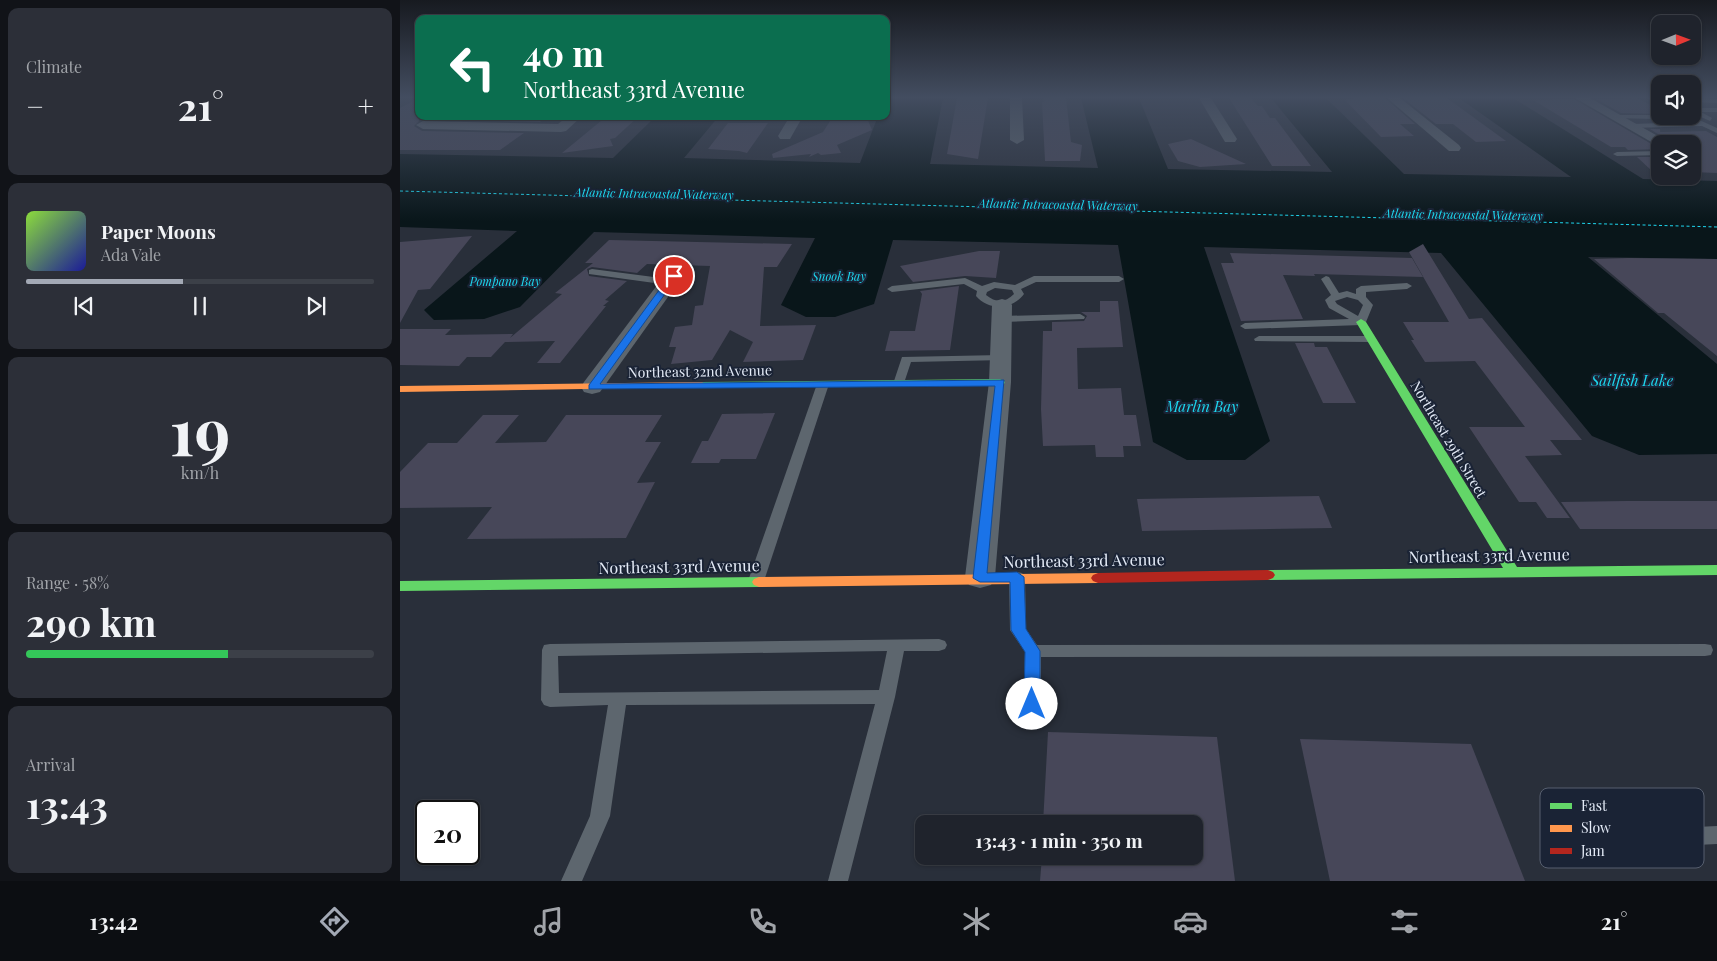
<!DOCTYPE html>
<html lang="en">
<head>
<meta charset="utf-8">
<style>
	:root { --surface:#1f232c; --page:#2c2f38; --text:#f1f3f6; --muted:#a1a4a9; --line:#3c4048; --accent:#a3a9b5 }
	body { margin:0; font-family:"Playfair Display",serif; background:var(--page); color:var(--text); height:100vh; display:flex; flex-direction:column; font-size:19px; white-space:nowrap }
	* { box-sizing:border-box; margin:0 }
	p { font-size:16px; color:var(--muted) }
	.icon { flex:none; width:28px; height:28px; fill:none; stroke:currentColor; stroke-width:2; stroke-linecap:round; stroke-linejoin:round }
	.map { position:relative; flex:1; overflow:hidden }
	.sheet { display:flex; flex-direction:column; gap:8px; padding:8px; background:#111318; width:400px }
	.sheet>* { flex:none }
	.top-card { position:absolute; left:15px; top:15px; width:475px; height:105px; border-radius:10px; box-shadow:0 1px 4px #0004,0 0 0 1px var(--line); background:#0b6e4f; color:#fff; overflow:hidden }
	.needle { width:32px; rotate:89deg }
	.buttons { position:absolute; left:1251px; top:15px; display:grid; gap:10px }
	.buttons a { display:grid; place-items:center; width:50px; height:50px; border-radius:10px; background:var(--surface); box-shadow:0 1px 4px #0004,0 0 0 1px var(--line); font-size:25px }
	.speed { position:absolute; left:15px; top:800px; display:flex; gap:10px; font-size:25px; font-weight:700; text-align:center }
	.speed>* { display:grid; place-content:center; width:65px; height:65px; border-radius:50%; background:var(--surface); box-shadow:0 1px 4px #0004,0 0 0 1px var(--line); line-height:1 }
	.speed .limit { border:2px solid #111; border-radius:8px; background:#fff; color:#111 }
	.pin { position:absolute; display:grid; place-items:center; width:42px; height:42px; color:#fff; margin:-21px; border:2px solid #fff; border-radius:50%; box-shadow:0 1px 5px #0007 }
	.me { position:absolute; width:55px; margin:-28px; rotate:0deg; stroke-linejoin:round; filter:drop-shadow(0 0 4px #0008) }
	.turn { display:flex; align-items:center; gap:18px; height:105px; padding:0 25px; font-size:22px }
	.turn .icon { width:65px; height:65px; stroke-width:2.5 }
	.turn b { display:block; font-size:35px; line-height:42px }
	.big { font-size:38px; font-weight:700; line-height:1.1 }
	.sheet .widget { flex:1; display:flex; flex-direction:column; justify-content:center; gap:8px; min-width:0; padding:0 18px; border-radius:10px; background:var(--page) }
	.sheet .dial { align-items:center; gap:0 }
	.dial b { font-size:65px; line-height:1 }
	.song { display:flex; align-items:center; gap:15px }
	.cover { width:60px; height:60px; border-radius:8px; background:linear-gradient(135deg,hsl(90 70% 55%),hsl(240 70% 35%)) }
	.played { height:5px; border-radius:2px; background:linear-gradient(90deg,var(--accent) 45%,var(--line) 45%) }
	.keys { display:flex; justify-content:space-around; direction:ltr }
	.heat { display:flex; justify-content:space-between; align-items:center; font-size:28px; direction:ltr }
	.charge { height:8px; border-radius:4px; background:linear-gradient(90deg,#34c759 58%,var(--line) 0) }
	.trip { position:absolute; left:515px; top:815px; width:288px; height:50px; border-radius:10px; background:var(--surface); box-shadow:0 1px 4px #0004,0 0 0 1px var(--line); font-weight:700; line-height:50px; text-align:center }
	.menu { display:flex; height:80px; justify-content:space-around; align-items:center; background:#0c0e12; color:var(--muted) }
	.menu .icon { width:35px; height:35px }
	.menu .active { color:var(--accent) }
	.menu b { font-size:22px; color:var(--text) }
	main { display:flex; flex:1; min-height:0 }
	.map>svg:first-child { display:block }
	.water { fill:#09161a }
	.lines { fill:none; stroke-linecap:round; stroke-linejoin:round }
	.ferry { stroke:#1dd6ee; stroke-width:1; stroke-dasharray:3 2.5; stroke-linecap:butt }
	.building { fill:#474759 }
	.lane { fill:#5d666e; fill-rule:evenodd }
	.street { fill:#5d666e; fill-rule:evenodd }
	.fast { fill:#63d668; fill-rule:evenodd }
	.slow { fill:#ff974d; fill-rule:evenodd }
	.jam { fill:#b3261e; fill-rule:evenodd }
	.route { fill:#1a73e8; stroke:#114b97 }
	.labels { text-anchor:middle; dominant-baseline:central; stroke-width:4; stroke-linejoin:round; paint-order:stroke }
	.far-water-label { font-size:12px; font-style:italic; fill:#1dd6ee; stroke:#1a2335 }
	.street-label { font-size:14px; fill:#e4ebf7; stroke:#1a2335 }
	.water-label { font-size:15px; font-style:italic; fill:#1dd6ee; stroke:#1a2335 }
	.near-street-label { font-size:16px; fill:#e4ebf7; stroke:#1a2335 }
	.key { fill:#1a2335; stroke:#575f6f; stroke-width:1 }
	.key-label { font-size:14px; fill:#e4ebf7 }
</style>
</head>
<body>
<main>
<section class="sheet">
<div class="widget"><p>Climate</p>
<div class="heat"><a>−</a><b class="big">21°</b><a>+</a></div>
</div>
<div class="widget">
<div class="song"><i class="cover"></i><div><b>Paper Moons</b><p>Ada Vale</p></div></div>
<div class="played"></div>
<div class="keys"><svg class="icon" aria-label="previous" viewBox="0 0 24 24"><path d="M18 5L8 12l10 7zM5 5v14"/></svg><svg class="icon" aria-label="pause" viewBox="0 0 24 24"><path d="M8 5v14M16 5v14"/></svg><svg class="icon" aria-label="next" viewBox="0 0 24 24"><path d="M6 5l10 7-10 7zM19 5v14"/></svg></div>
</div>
<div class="widget dial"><b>19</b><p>km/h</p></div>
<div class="widget"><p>Range · 58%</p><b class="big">290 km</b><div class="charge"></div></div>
<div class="widget"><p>Arrival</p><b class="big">13:43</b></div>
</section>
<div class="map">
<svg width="1317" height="881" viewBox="0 0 1317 881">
	<rect width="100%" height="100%" fill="#292f3a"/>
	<!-- water -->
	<polygon class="water" points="486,98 543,98 530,164 698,168 681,98 739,98 768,169 932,172 871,98 926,98 1004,174 1171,177 1059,98 1113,98 1243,179 1317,181 1317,259 1188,257 1317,364 1317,454 1239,455 1192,436 1041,253 804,247 870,441 845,460 787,460 753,442 718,245 493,240 474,304 435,317 406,317 381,305 415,238 194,232 120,307 84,319 34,320 24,310 117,231 0,227 0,154 213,158 256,116 319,116 284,158 460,163 478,116 486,116"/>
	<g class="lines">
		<!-- ferry -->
		<polyline class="ferry" points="0,191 1317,227"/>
	</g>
	<!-- building -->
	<g class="building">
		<polygon points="19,98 19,121 14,126 22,131 124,133 100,150 0,150 0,108"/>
		<polygon points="557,98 588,98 578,159 547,154"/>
		<polygon points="643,98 666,98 671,142 682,145 680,161 645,161 642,102 644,102"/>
		<polygon points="829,98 851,98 858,106 862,106 870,118 875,118 911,166 872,166"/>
		<polygon points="951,98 985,98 1015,124 1000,124 1014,136 981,137 945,100 953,99"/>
		<polygon points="1003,98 1047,98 1106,141 1076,142 1053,124 1036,124"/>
		<polygon points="1237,98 1260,110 1260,114 1221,113 1196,99"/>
		<polygon points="1174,99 1260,149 1228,150 1225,147 1211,147 1133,100"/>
		<polygon points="66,116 147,116 140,122 60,120"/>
		<polygon points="207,116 239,116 215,138 210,139 213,146 162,153"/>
		<polygon points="436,116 466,116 472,130 437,145 441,153 421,155 418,153 409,157 411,154 373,158 372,154 423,132 432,118"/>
		<polygon points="328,123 368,123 347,153 339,151 308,149"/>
		<polygon points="1250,129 1260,129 1260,132 1306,131 1317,137 1317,173 1292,172 1292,144 1274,144"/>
		<polygon points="791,139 846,164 800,167 778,161 768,144"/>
		<polygon points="1237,157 1260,157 1260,171 1252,171"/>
		<polygon points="72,236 30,289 18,290 0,323 0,242"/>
		<polygon points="209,240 392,244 377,267 364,267 360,326 416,325 403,360 343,362 353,342 330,330 312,360 271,364 276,347 269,347 275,327 292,325 295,306 303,305 310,266 247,264 237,273 192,267 187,269 189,276 227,281 205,300 209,301 203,306 206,306 160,363 137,363 155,341 105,342 91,357 67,357 59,366 0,365 0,329 51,329 45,335 113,334 110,338 162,294 155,293 193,263 185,263"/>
		<polygon points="1023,244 1069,319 1082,318 1182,440 1150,440 1162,455 1125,456 1170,518 1147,518 1136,502 1119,502 1069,427 1125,427 1075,361 1025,362 1011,340 1014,340 1003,322 1049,322 1009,252"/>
		<polygon points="579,251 600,251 596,278 565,276 513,282 500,266"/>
		<polygon points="830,253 1012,258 1023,277 914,274 915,276 883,275 903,319 841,321 821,263 834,263"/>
		<polygon points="1229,258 1317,259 1317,356 1264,313 1258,313 1194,259"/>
		<polygon points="559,286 550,350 485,351 490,331 515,331 522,294 520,291"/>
		<polygon points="700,301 718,301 723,347 677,348 678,389 721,388 724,415 736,415 741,446 723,446 724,457 696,457 695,445 643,446 641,409 643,331 652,331 652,322 684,321 687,316 681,312 700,312"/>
		<polygon points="895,343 914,343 915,347 927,347 956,403 923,403"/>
		<polygon points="375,413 356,459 321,459 319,463 291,463 302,441 308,441 322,414"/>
		<polygon points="83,415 119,415 95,443 146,442 166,415 262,415 245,442 261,442 237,483 255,482 226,538 67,539 92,507 0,508 0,472 28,443 57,443"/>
		<polygon points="919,496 932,528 742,531 737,499"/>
		<polygon points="1226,501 1317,501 1317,529 1180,529 1161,502"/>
		<polygon points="648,732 817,737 835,881 640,881 642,856 794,856 794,824 643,824"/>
		<polygon points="900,739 1071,744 1125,881 930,881"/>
	</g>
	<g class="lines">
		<!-- lane -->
		<g class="lane">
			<polygon points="1247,98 1254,98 1260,101 1260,105"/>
			<polygon points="1292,98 1317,99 1317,103 1292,102"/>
			<polygon points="1292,108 1317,108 1317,112 1301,112 1312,118 1310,121 1292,113"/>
			<polygon points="1216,115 1258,115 1261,117 1258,119 1214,118"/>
			<polygon points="1297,119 1317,128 1317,133 1302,126 1231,128 1228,126 1231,124 1295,122"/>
			<polygon points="1260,151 1260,155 1217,156 1213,154 1217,152"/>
			<polygon points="192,269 269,279 274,282 269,285 189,274 189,270"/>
			<path d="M634,276H719L724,279L719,282H636L621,289L624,294C612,310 589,311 576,296L577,291L564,284L492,292L487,289L492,286L565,278L582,286L594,282L615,285ZM595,288L612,290L614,294C605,303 596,303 586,295L587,292Z"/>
			<path d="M926,276L929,277L939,293L947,291L956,294V289L961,286L1007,283L1012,286L1007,289L966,292V297L973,305L966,322L961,325L845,329L840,326L845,323L949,319L929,308L925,300L931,295L921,279ZM947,297L958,300L963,305L958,316L937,304L935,301Z"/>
			<polygon points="680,314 685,317 684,319 602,322 597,319 602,316"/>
			<polygon points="859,336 971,336 976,339 971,342 855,341 854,339"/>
			<polygon points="601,355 605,356 606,358 605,360 511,362 503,386 495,386 493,384 502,357"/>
			<polygon points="423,381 429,384 364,581 361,585 356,586 351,585 348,581 417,384"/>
			<polygon points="617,572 622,573 625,577 626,629 637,645 1305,644 1311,645 1313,650 1311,655 1305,656 641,657 641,721 638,726 632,728 626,726 623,721 625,652 610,630 609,577 612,573"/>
			<path d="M539,639L545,641L547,645L545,649L539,651H504L495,697L448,881H428L475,704L226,705L210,816L182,881H161L190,816L208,705L150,707L144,705L141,700L142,650L144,645L150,644ZM487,651L479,690L159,693L158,656Z"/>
			<polygon points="1317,826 1317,844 1276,846 1269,844 1266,837 1269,830 1276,828"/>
		</g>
		<!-- street -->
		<g class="street">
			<polygon points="610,98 622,98 624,140 617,144 610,140"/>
			<polygon points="799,98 811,98 837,139 835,142 825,142"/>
			<polygon points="987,98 1000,98 1059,145 1061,148 1059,151 1049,151"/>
			<polygon points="1175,98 1190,98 1272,144 1260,144 1260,147"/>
			<polygon points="168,116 182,116 166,131 161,132 23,129 16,125 23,121 158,124"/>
			<polygon points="390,116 403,116 390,139 380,139 378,136"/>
			<polygon points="274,270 281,272 283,276 200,392 192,394 184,392 181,387 184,382 267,272"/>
			<polygon points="602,299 609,301 612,305 611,382 595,577 591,585 580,588 569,585 565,577 589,382 592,305 595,301"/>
		</g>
		<!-- fast -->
		<g class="fast">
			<polygon points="961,319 966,322 1117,567 1317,565 1317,575 868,580 863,578 861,575 863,572 868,570 1103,568 956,322"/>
			<polygon points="600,379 605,382 604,384 302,388 297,385 302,382"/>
			<polygon points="359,577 364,579 366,582 364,585 359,587 0,591 0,581"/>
		</g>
		<!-- slow -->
		<g class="slow">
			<polygon points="302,382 307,385 306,387 0,392 0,386"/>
			<polygon points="698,573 703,575 705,578 703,581 698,583 359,587 354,585 352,582 354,579 359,577"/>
		</g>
		<!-- jam -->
		<polygon class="jam" points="868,570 873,572 875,575 873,578 868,580 698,583 693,581 691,578 693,575 698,573"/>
	</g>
	<!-- sky -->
	<linearGradient id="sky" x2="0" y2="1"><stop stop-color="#171a20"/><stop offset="0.44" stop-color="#434d60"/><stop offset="1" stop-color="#434d60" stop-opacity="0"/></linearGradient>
	<rect width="1317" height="221" fill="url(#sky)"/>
	<!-- route -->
	<polygon class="route" points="274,273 278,276 200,384 604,380 587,573 617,572 624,577 626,629 640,651 640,704 638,708 632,710 627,708 624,704 625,652 611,630 610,582 580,582 573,578 595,386 189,389 189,385 271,274"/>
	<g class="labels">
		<!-- far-water labels -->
		<g class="far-water-label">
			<text transform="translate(254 193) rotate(1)">Atlantic Intracoastal Waterway</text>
			<text transform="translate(658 204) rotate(1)">Atlantic Intracoastal Waterway</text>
			<text transform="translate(1063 214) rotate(1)">Atlantic Intracoastal Waterway</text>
			<text x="439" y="276">Snook Bay</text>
			<text x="105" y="281">Pompano Bay</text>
		</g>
		<!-- street labels -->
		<g class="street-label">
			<text transform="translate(300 371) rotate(-1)">Northeast 32nd Avenue</text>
			<text transform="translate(1049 439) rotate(59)">Northeast 29th Street</text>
		</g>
		<!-- water labels -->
		<g class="water-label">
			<text x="1232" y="380">Sailfish Lake</text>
			<text x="802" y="406">Marlin Bay</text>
		</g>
		<!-- near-street labels -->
		<g class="near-street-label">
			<text transform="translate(1089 555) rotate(-1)">Northeast 33rd Avenue</text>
			<text transform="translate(684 560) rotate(-1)">Northeast 33rd Avenue</text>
			<text transform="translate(279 566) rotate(-1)">Northeast 33rd Avenue</text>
		</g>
	</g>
	<!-- legend -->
	<rect x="1140" y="788" width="164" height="80" rx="8" class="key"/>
	<rect x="1150" y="803" width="22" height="6" fill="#63d668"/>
	<rect x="1150" y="825" width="22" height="7" fill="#ff974d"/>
	<rect x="1150" y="848" width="22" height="6" fill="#b3261e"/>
	<g class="key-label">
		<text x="1181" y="811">Fast</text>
		<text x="1181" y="833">Slow</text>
		<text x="1181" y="856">Jam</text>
	</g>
</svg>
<div class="buttons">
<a><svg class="needle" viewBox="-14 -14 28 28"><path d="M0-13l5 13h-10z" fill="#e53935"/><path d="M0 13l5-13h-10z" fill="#a1a4a9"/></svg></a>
<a><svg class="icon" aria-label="sound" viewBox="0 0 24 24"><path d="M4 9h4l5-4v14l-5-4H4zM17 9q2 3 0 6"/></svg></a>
<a><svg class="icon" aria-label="layers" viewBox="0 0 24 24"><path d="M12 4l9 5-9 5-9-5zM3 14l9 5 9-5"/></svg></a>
</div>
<div class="speed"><div class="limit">20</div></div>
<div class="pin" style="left:274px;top:276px;background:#d93025"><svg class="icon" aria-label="arrive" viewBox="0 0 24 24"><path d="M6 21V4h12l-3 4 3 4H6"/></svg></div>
<svg class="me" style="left:632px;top:704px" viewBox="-20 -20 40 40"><circle r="19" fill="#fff"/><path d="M0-13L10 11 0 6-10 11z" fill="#1a73e8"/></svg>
<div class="trip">13:43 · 1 min · 350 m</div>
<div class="top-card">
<div class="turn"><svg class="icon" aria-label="left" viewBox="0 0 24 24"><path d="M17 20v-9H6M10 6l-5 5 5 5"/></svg><div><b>40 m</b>Northeast 33rd Avenue</div></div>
</div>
</div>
</main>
<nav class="menu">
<b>13:42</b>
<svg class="icon active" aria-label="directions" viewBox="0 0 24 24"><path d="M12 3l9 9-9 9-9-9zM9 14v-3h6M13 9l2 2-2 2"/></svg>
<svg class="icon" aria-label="music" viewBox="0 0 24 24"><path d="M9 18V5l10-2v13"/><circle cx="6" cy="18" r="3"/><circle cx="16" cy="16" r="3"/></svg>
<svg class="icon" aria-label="phone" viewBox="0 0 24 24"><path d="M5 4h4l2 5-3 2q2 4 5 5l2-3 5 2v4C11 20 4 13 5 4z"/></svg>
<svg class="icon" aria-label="climate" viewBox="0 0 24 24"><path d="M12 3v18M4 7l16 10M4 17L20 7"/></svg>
<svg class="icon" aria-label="car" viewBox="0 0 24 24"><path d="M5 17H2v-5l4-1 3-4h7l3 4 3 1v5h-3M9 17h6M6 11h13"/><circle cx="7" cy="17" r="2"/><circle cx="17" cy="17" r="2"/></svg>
<svg class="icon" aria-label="filters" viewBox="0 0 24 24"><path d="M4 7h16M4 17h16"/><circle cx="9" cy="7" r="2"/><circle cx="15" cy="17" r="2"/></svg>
<b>21°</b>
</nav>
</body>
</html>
